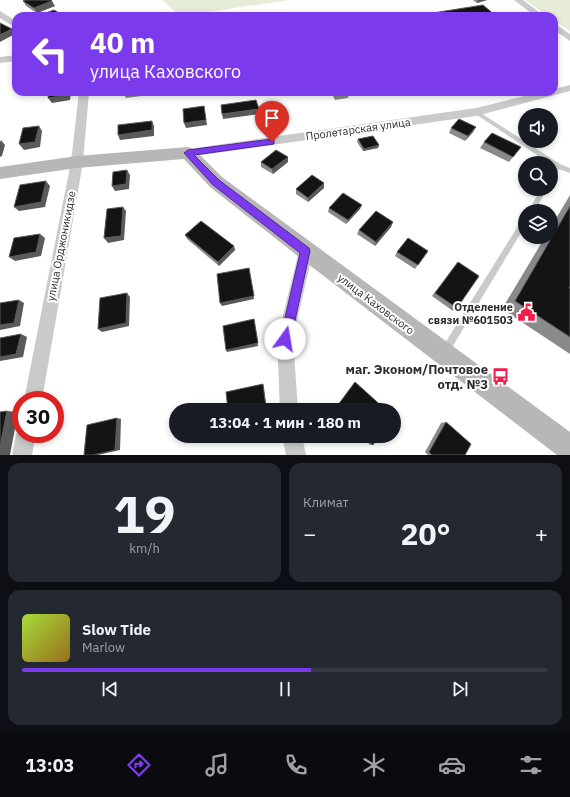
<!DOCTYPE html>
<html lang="ru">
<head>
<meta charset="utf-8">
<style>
	:root { --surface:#171b24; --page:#242831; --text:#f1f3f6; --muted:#9ea1a6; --line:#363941; --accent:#7c3aed }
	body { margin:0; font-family:"IBM Plex Sans",sans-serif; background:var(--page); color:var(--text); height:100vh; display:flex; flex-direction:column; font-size:15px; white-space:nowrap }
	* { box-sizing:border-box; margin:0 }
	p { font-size:13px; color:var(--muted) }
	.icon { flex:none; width:22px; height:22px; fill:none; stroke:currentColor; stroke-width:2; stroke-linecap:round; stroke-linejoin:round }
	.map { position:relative; height:455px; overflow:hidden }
	.details { display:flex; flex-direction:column; gap:8px; padding:8px; background:#0d0f14; flex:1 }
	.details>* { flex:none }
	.banner { position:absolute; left:12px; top:12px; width:546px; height:84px; border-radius:12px; box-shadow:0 2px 6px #0003; background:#7c3aed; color:#fff; overflow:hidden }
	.controls { position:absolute; left:518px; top:108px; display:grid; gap:8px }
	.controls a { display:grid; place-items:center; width:40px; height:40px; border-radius:50%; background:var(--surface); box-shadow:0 2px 6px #0003; font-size:20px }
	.speed { position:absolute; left:12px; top:391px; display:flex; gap:8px; font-size:20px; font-weight:700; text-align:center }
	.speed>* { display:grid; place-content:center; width:52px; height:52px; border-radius:50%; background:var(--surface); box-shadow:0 2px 6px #0003; line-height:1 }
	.speed .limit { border:6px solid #d22; background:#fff; color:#111 }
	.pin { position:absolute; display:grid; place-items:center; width:34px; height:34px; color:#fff; margin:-41px -17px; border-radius:50% 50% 50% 0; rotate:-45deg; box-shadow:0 0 4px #0007 }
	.pin .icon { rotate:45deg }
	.me { position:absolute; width:44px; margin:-22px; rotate:13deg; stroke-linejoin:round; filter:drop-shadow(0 0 3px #0008) }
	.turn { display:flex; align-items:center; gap:14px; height:84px; padding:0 12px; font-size:18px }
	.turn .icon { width:52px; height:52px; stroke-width:2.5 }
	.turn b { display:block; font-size:28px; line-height:34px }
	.big { font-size:30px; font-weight:700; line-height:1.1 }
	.details .widget { flex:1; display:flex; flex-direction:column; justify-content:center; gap:6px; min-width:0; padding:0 14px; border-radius:12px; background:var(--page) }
	.details .dial { align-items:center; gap:0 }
	.dial b { font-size:52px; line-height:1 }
	.song { display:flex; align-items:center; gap:12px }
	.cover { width:48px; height:48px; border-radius:6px; background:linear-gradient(135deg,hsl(80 70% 55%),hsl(40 70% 35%)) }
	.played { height:4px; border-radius:2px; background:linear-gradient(90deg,var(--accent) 55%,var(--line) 55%) }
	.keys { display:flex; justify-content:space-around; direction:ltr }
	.heat { display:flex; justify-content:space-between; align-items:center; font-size:22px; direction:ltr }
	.details .tiles { flex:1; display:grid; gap:8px; grid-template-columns:1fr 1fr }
	.widget:last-child { grid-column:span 2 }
	.trip { position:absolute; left:169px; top:403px; width:232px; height:40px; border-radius:20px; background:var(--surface); box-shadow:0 2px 6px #0003; font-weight:700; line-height:40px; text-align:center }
	.tabs { display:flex; height:64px; justify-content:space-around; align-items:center; background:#090b0e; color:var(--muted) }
	.tabs .icon { width:28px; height:28px }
	.tabs .current { color:var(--accent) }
	.tabs b { font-size:18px; color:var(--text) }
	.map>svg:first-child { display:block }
	.green { fill:#e6ecd8 }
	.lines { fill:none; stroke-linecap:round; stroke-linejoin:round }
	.service { fill:#cacaca; fill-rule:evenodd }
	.minor { fill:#cacaca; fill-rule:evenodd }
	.secondary { fill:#b7b7b7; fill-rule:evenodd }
	.wall { fill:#8a8a8a }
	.shaded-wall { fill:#5a5a5a }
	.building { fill:#141414; stroke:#5a5a5a }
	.route { fill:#7c3aed; stroke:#51269a }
	.labels { text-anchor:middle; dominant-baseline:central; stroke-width:4; stroke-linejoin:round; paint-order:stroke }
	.street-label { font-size:11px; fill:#2d2d2d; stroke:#fff }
	.poi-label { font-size:11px; font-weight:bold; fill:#2d2d2d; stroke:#fff; text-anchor:end }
	.near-poi-label { font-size:13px; font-weight:bold; fill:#2d2d2d; stroke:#fff; text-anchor:end }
</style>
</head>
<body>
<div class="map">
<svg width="570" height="455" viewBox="0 0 570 455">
	<rect width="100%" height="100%" fill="#fff"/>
	<!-- green -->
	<g class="green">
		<polygon points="162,0 289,0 180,16"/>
		<polygon points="525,0 570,0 570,31 554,20 554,16 548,16"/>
	</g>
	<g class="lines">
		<!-- service -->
		<g class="service">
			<polygon points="476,110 560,164 570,168 570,173 559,169 553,180 551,180 551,172 554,167 551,164 551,163 549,163 474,113 473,112"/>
			<polygon points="541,189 547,189 535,211 528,211"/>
			<polygon points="525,217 525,226 448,354 445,355 442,354 441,351 442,348 523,218"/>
		</g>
		<!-- minor -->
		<g class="minor">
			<polygon points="514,0 523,0 544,16 535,16"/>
			<polygon points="0,11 16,21 16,28 0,18"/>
			<polygon points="554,23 570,34 570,41 554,30"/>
			<polygon points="16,55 16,61 0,63 0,57"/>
			<polygon points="570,85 570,91 476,116 188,157 184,156 182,153 184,150 188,149 476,108 541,92 554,92 554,89"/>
			<polygon points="79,92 89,92 83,162 42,400 24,400 71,162"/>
			<polygon points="306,245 311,246 313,251 293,339 298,410 280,410 277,339 299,251 301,246"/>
			<polygon points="21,426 21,434 36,434 32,455 12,455 16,434"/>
			<polygon points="282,436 302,436 306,455 286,455"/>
		</g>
		<!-- secondary -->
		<polygon class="secondary" points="188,147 194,149 222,177 570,432 570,455 557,455 299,257 210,187 184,159 77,168 0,179 0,167 77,156"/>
	</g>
	<!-- wall -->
	<g class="wall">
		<polygon points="473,0 487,0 477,3"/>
		<polygon points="23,1 55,6 37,13 26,6"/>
		<polygon points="123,92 141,92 141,96 126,98"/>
		<polygon points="331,92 349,92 349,93 348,98 335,100"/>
		<polygon points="451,128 473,132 465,141 449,133"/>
		<polygon points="358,139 379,145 378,148 363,151 357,142"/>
		<polygon points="484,142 521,147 509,162 480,148"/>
		<polygon points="288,157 288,162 273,174 261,167 261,162"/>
		<polygon points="324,188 308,202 296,194 296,189"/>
		<polygon points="570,195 570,286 569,288 570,288 570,354 502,309 545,237 551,237 551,227"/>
		<polygon points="329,208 360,209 346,224 328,212"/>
		<polygon points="393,222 391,227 375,246 357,234 359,230"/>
		<polygon points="185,235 234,246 235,250 219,266 187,239"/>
		<polygon points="428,251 415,269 395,256 397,252"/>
		<polygon points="458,262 457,308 453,311 432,296"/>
		<polygon points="263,386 267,408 260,410 228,410"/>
		<polygon points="446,422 465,455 428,455 425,452 441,423"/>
		<polygon points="361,436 378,436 373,445 370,445"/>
	</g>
	<!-- shaded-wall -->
	<g class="shaded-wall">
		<polygon points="478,0 487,0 477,3"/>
		<polygon points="52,1 55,6 37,13 34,8"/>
		<polygon points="12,29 15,34 0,42 0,35"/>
		<polygon points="67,92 71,92 70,100 52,103 48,98"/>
		<polygon points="204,106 207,125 186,128 184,123"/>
		<polygon points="259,109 259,114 223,119 222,114"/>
		<polygon points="152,121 154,126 154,136 120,140 118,135"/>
		<polygon points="39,126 42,131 40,147 24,150 19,144"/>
		<polygon points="476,127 473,132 465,141 468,136"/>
		<polygon points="1,140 5,145 2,156 0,157 0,142"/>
		<polygon points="379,145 378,148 363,151 364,149"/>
		<polygon points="288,157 288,162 273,174 272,169"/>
		<polygon points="127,170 130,175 129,189 115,191 112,186"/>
		<polygon points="46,181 50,186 45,207 19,211 14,207"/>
		<polygon points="324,183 324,188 308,202 308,198"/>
		<polygon points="362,205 360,209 346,224 348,220"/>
		<polygon points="123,207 126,211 124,240 108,243 104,238"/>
		<polygon points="393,222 391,227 375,246 376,242"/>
		<polygon points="40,234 45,238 41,256 15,261 9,257"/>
		<polygon points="234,246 235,250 219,266 218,262"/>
		<polygon points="249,268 254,299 222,306 220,303"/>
		<polygon points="127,293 130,297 129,326 102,332 98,329"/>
		<polygon points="19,300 24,303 20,326 0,330 0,325"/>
		<polygon points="254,319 258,346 227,352 226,350"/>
		<polygon points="21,334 27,337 23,357 0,361 0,357"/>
		<polygon points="7,411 18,412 10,455 0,455 0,447"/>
		<polygon points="117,418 121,419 120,450 98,455 93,455"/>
	</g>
	<!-- building -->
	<g class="building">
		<polygon points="25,0 51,0 52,1 34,8 23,1"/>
		<polygon points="483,5 496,16 414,16"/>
		<polygon points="54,10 64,16 45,16 43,14"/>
		<polygon points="0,23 12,29 0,35"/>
		<polygon points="554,46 557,47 554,53"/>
		<polygon points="49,92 67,92 67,95 48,98"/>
		<polygon points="334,92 349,92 349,93 336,95"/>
		<polygon points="256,100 259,109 222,114 221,105"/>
		<polygon points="204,106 206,120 184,123 183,109"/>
		<polygon points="459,119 476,127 468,136 451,128"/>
		<polygon points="152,121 152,130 118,135 118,125"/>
		<polygon points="39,126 35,142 19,144 23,128"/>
		<polygon points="492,133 521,147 513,157 484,142"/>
		<polygon points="373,136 379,145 364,149 358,139"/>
		<polygon points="276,150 288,157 272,169 261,162"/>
		<polygon points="127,170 126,184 112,186 113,172"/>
		<polygon points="312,175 324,183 308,198 296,189"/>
		<polygon points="46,181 41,202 14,207 20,185"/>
		<polygon points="343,193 362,205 348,220 329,208"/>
		<polygon points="570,206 570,286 569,288 570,288 570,337 515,301"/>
		<polygon points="123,207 121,236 104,238 107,209"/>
		<polygon points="376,211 393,222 376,242 359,230"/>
		<polygon points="201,221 234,246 218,262 185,235"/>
		<polygon points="40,234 36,252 9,257 14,238"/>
		<polygon points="408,238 428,251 418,265 397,252"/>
		<polygon points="458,262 479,276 457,308 435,293"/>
		<polygon points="249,268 254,296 220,303 217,274"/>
		<polygon points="127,293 126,323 98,329 100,298"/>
		<polygon points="19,300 14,323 0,325 0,303"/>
		<polygon points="254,319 258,343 226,350 223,326"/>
		<polygon points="21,334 16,354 0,357 0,338"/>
		<polygon points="355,382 386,410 335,410 335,409"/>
		<polygon points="263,384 266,407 254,410 228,410 226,392"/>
		<polygon points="7,411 0,447 0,412"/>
		<polygon points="117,418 115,450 93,455 84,455 87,425"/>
		<polygon points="446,422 471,444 465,455 432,455 429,452"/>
		<polygon points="363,436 378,436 373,445"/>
	</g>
	<!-- route -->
	<polygon class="route" points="272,139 274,140 274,144 194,155 219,180 309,248 310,251 291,339 289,343 285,345 281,343 280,339 300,253 213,185 184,153 188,150"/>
	<!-- icons -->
	<defs>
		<symbol id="civic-bare" viewBox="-9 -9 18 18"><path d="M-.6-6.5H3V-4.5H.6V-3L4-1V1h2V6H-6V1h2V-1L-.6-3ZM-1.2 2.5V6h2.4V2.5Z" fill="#f41e4d" stroke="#fff" stroke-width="2.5" paint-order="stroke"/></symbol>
		<symbol id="bus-bare" viewBox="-9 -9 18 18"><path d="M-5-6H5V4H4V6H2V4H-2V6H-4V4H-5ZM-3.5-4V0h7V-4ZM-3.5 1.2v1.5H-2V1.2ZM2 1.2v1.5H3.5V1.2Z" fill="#f41e4d" stroke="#fff" stroke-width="2.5" paint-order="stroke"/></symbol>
	</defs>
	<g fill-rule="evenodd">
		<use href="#civic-bare" x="514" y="300" width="25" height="25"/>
		<use href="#bus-bare" x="488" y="364" width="25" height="25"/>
	</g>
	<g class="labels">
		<!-- street labels -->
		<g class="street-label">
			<text transform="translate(358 129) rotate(-8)">Пролетарская улица</text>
			<text transform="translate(61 246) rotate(-79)">улица Орджоникидзе</text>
			<text transform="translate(376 304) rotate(37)">улица Каховского</text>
		</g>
		<!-- poi labels -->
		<g class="poi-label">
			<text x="513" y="307">Отделение<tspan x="513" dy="13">связи №601503</tspan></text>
		</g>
		<!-- near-poi labels -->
		<g class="near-poi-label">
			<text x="488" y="369">маг. Эконом/Почтовое<tspan x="488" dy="15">отд. №3</tspan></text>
		</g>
	</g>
</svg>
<div class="controls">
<a><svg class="icon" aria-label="sound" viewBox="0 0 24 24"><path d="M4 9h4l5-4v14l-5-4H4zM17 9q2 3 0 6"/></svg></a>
<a><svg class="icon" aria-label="search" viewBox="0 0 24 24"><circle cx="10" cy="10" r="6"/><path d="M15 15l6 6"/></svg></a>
<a><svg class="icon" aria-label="layers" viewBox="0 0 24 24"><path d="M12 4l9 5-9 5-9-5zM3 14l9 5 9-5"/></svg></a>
</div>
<div class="speed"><div class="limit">30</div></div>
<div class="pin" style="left:272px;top:142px;background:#d93025"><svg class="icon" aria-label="arrive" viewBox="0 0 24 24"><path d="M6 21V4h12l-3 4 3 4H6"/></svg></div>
<svg class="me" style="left:285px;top:339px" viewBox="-20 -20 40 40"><circle r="19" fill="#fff"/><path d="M0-13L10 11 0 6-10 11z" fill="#7c3aed"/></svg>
<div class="trip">13:04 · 1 мин · 180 m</div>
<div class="banner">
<div class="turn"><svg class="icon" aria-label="left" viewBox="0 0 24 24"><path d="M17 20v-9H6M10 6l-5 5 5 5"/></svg><div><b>40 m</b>улица Каховского</div></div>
</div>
</div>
<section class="details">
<div class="tiles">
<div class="widget dial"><b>19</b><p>km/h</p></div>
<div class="widget"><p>Климат</p>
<div class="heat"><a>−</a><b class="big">20°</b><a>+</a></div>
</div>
<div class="widget">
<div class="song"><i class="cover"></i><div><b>Slow Tide</b><p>Marlow</p></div></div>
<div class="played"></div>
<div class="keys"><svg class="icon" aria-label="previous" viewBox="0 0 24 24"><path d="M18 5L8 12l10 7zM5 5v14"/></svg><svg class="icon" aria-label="pause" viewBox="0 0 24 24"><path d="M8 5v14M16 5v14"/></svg><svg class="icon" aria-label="next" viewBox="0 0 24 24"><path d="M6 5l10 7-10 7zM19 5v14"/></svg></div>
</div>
</div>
</section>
<nav class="tabs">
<b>13:03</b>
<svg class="icon current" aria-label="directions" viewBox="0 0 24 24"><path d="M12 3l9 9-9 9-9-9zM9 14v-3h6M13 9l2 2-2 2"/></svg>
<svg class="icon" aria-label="music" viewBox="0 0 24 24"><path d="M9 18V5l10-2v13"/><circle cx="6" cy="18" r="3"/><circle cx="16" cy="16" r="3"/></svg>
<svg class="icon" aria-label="phone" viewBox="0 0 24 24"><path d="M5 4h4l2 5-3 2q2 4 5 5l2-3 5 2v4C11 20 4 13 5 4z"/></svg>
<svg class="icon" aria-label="climate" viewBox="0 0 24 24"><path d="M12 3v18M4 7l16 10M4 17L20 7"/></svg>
<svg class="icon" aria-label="car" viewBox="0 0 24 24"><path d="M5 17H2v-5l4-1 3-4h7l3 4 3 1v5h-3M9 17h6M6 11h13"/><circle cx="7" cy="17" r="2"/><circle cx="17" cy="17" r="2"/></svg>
<svg class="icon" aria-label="filters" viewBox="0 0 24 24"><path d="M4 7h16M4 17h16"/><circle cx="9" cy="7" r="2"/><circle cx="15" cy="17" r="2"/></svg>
</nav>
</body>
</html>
